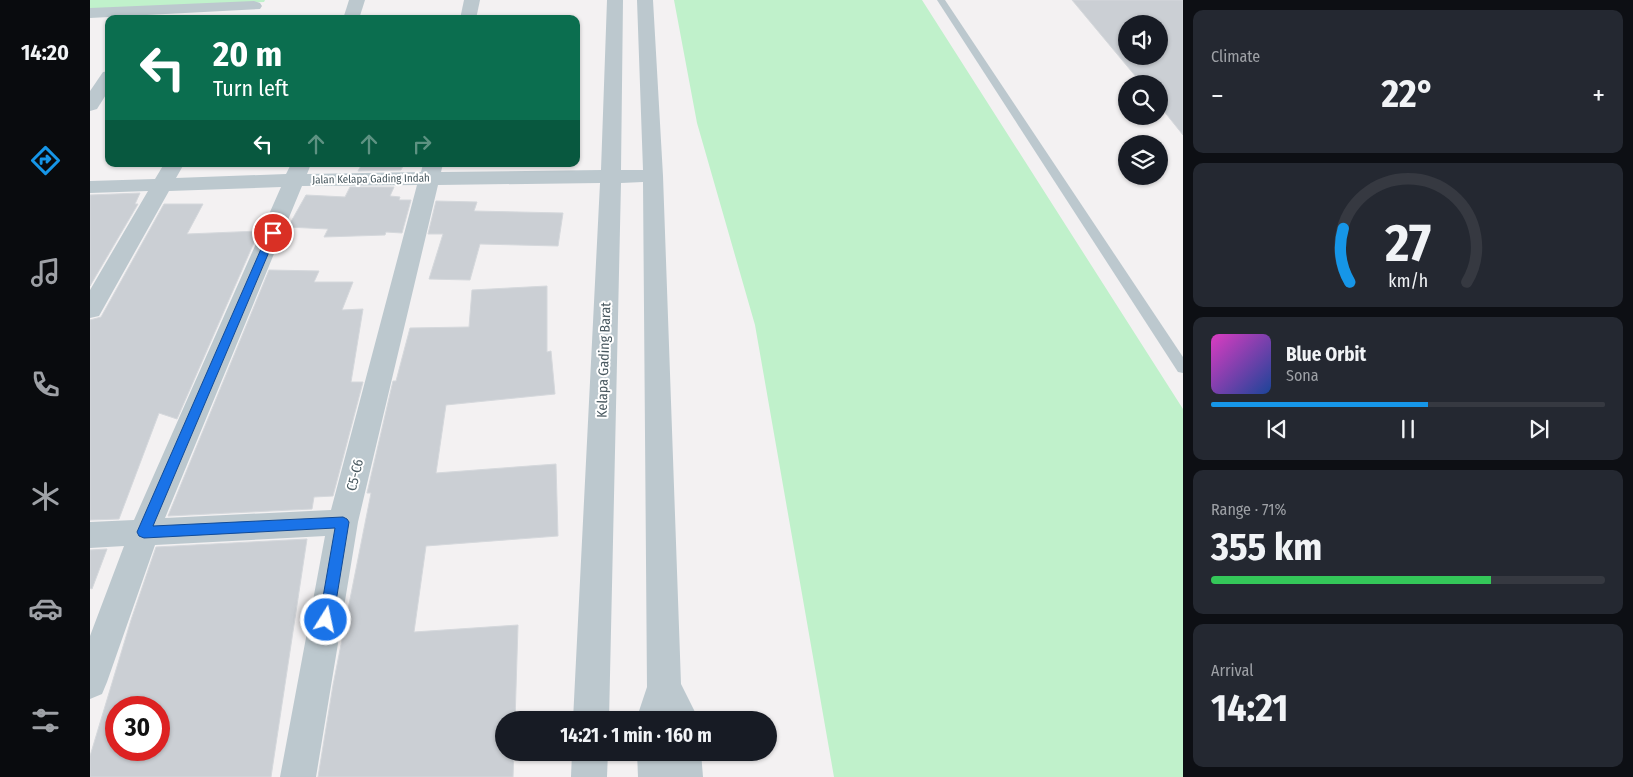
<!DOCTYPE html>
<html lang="en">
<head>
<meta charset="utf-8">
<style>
	:root { --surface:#171b24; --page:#242831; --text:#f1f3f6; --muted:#9ea1a6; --line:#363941; --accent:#1696e8 }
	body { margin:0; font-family:"Fira Sans Condensed",sans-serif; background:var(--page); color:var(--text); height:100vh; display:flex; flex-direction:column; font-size:19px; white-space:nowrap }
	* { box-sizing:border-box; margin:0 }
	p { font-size:16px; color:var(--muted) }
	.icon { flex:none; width:28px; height:28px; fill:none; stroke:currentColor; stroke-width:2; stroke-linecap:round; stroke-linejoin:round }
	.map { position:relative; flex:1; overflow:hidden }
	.details { display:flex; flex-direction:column; gap:10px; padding:10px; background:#0d0f14; width:450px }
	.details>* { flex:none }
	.top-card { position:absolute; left:15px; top:15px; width:475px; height:152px; border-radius:10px; box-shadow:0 1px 4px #0004; background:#0b6e4f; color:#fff; overflow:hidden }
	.tools { position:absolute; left:1028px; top:15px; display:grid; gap:10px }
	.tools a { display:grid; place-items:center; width:50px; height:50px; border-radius:50%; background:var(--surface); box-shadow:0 1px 4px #0004; font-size:25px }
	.speed { position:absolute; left:15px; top:696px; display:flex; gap:10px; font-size:25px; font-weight:700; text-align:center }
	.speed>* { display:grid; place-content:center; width:65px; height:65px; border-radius:50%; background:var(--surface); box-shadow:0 1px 4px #0004; line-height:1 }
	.speed .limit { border:8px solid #d22; background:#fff; color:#111 }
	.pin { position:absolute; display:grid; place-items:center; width:42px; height:42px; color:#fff; margin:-21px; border:2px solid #fff; border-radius:50%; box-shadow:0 1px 5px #0007 }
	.me { position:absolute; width:55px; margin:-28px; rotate:10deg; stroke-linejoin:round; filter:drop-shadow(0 0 4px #0008) }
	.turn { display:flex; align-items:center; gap:18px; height:105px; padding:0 25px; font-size:22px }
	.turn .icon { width:65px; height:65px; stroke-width:2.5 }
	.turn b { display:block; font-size:35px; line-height:42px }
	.lanes { display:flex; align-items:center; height:48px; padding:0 25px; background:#0003; justify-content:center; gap:25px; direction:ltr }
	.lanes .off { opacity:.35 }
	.big { font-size:38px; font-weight:700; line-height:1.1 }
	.details .tile { flex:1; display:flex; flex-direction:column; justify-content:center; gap:8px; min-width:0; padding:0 18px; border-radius:10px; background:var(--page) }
	.details .dial { align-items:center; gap:0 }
	.dial svg { height:130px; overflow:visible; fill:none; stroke:var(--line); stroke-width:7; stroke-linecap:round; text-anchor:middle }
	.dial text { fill:var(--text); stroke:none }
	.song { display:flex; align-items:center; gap:15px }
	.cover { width:60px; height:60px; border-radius:8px; background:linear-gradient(135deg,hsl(310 70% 55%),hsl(220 70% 35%)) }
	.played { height:5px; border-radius:2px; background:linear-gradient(90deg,var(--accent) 55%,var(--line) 55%) }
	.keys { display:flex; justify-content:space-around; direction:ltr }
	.heat { display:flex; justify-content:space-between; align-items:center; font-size:28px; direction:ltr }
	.charge { height:8px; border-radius:4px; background:linear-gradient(90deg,#34c759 71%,var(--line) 0) }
	.trip { position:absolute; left:405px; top:711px; width:282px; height:50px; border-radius:25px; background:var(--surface); box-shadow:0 1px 4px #0004; font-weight:700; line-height:50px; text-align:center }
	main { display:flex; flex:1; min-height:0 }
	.tabs { display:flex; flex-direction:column; width:90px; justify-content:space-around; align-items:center; background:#090b0e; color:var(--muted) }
	.tabs .icon { width:35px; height:35px }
	.tabs .on { color:var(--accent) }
	.tabs b { font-size:22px; color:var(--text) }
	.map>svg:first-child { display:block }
	.green { fill:#c0f1cb }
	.building { fill:#cbcfd4; stroke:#d5d8dc; fill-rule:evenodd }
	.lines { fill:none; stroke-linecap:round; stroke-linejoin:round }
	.service { fill:#bcc8ce; fill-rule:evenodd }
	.minor { fill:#bcc8ce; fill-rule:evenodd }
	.route { fill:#1a73e8; stroke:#114b97 }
	.labels { text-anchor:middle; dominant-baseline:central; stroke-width:4; stroke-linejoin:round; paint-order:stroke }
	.far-street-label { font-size:11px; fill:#48585f; stroke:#fff }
	.street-label { font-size:14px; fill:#48585f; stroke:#fff }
</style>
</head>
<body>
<main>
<nav class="tabs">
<b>14:20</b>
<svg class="icon on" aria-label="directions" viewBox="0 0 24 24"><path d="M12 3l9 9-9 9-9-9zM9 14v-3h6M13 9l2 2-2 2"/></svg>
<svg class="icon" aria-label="music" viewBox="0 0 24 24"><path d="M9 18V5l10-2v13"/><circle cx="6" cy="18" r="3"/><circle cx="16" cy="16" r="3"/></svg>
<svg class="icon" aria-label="phone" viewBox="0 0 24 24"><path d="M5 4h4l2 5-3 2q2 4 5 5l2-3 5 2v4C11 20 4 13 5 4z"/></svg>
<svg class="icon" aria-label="climate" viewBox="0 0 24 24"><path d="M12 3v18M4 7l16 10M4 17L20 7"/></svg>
<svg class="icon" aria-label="car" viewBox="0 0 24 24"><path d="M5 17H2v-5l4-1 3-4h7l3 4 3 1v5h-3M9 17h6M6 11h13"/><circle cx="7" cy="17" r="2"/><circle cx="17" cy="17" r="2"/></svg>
<svg class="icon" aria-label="filters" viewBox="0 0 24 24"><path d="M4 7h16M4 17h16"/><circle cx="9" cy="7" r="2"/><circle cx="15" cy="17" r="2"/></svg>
</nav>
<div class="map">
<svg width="1093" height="777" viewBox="0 0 1093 777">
	<rect width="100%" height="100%" fill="#f3f1f2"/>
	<!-- green -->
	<g class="green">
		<polygon points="0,0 175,0 174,2 0,10"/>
		<polygon points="584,0 832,0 1093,409 1093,777 744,777 665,325 607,123"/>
	</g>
	<!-- building -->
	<g class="building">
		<path d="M982,0H1093V135L1069,105V84H1052ZM1036,24H1069V56H1036Z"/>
		<polygon points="272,164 314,164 311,170 268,171"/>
		<polygon points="260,187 304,187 300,196 310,197 309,200 321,200 312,233 296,232 295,235 234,237 238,229 198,227 216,195 255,197"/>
		<polygon points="50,193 45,204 48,204 0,286 0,195"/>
		<polygon points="346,201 387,202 384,211 473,213 468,246 390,244 380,280 339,279 353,234 338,234"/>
		<polygon points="74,204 113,204 97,234 169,231 87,419 69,413 29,519 0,520 0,320 11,317"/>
		<polygon points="179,270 229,271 224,282 263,282 252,310 273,309 261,382 273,382 243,496 224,497 222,509 78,516"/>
		<polygon points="457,286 457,352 461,351 465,394 356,405 346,473 466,464 468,536 336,546 324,632 428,625 425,720 414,720 414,752 424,752 423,777 228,777 243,685 281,493 277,493 303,381 306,381 320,328 379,327 382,290"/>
		<path d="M217,539L181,777H0V756L41,620L66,547ZM26,708H69V750H26Z"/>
		<polygon points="17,549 2,589 0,588 0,550"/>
	</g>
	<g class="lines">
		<!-- service -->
		<polygon class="service" points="847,0 855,0 1093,357 1093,373 1088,372"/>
		<!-- minor -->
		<g class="minor">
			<polygon points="259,0 275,0 269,19 253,19"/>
			<polygon points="374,0 390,0 386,19 370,19"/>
			<path d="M517,0H533L531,170H553L547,0H563L573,176L591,684L609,720H546L557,687L553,182L531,183L519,720H483L510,183L348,185L268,522L226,777H190L235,536L65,545L17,682L12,694L0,699V636L34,546L0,548V522L44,520L191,187L79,191L9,316L0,318V290L58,191L0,193V181L65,179L74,164H94L86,178L196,174L201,164H221L217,174L331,172L333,164H353L351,172L511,170ZM327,185L241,510L75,518L212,186Z"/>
			<polygon points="164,1 170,3 172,6 170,9 0,18 0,8"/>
			<polygon points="19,71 19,90 7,109 0,111 0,91 13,72"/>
			<polygon points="482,752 518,752 517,777 481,777"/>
			<polygon points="547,752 611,752 613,777 548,777"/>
		</g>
	</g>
	<!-- route -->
	<polygon class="route" points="183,230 187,233 63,526 253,517 257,519 259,522 243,620 241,625 236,627 231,625 229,620 245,528 54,538 49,536 47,532 178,233"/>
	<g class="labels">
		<!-- far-street labels -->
		<g class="far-street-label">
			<text transform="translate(281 179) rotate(-1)">Jalan Kelapa Gading Indah</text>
		</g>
		<!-- street labels -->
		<g class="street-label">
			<text transform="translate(514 360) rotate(-88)">Kelapa Gading Barat</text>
			<text transform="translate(265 475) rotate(-76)">C5-C6</text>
		</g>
	</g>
</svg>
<div class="tools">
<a><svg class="icon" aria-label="sound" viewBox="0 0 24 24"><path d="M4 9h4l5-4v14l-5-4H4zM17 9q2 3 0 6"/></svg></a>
<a><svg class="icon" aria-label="search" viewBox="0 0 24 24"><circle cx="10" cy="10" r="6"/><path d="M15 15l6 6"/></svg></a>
<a><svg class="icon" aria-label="layers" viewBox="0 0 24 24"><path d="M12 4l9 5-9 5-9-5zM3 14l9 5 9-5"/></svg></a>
</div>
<div class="speed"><div class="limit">30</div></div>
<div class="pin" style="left:183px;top:233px;background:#d93025"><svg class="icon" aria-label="arrive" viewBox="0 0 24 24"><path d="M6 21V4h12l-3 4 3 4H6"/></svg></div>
<svg class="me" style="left:236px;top:620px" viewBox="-20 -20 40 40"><circle r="17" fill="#1a73e8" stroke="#fff" stroke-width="3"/><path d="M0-11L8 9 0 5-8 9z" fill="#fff"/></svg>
<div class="trip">14:21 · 1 min · 160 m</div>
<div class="top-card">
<div class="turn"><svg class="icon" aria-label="left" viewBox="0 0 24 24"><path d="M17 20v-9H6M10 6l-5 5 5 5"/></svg><div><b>20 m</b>Turn left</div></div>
<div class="lanes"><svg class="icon" aria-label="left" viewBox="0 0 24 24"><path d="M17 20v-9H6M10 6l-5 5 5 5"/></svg><svg class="icon off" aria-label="ahead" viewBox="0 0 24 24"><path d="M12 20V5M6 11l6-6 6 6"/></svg><svg class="icon off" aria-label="ahead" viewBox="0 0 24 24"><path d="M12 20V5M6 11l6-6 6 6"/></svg><svg class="icon off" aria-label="right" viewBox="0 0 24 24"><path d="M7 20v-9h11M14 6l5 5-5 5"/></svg></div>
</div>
</div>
<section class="details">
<div class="tile"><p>Climate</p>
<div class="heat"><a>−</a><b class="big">22°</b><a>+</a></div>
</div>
<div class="tile dial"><svg viewBox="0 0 100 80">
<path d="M14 69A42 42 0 1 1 86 69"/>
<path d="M14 69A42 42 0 0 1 10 36" stroke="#1696e8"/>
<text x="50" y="56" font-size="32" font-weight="700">27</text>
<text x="50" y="72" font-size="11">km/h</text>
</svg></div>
<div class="tile">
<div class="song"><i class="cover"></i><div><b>Blue Orbit</b><p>Sona</p></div></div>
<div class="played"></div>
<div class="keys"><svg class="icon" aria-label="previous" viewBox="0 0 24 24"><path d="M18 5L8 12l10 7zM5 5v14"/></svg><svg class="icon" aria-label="pause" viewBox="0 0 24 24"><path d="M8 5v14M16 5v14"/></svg><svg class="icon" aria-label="next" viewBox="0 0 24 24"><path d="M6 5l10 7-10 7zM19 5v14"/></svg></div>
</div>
<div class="tile"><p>Range · 71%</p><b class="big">355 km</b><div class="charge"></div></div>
<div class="tile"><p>Arrival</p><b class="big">14:21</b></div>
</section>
</main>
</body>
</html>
